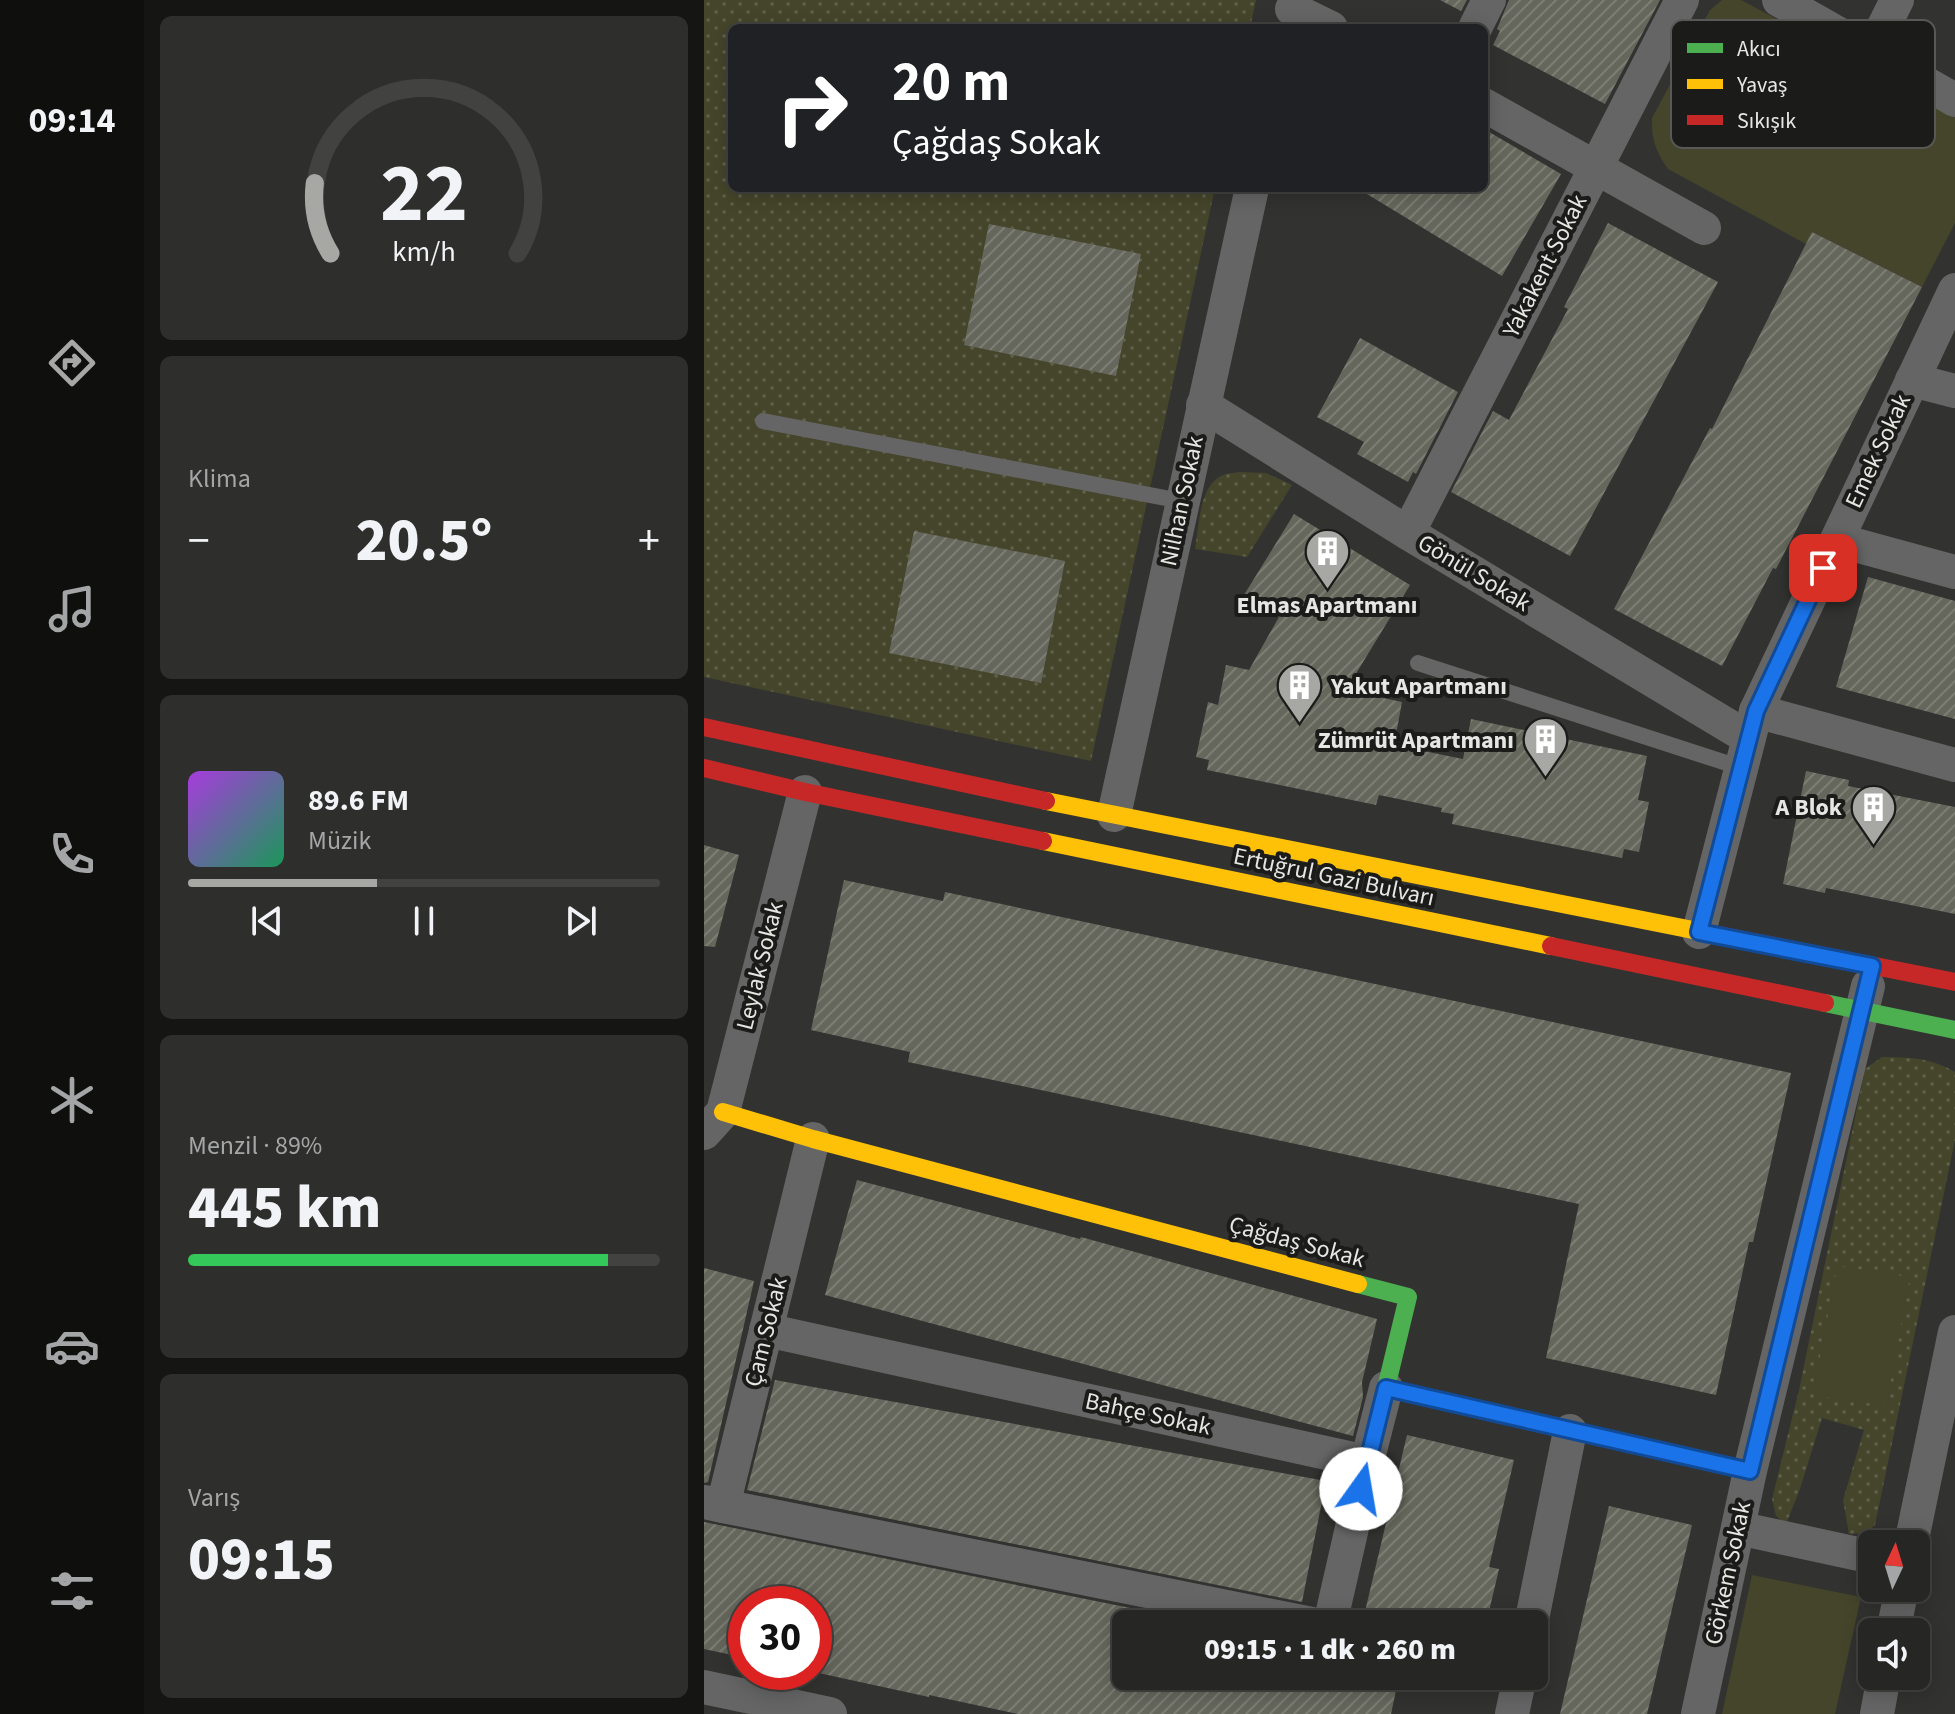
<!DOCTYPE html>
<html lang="tr">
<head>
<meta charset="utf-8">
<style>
	:root { --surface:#262624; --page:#2e2e2c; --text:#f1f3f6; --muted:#a4a5a6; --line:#424341; --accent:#a7a7a4 }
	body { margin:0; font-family:"Source Sans 3",sans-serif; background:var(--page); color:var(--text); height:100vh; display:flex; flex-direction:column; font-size:30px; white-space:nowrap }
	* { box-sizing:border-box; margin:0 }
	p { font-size:26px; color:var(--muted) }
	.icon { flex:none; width:44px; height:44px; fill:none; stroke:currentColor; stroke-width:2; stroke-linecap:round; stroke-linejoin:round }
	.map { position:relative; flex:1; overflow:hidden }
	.drawer { display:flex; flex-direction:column; gap:16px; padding:16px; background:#151514; width:560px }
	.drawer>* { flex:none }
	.banner { position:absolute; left:24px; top:24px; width:760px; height:168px; border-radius:12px; box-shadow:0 4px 20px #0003,0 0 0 2px var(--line); background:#202124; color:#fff; overflow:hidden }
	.needle { width:52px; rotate:4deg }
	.buttons { position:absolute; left:1154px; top:1530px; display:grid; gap:16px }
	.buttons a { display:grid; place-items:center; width:72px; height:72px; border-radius:12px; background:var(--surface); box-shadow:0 4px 20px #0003,0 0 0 2px var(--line); font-size:40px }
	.speed { position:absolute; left:24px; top:1586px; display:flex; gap:16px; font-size:40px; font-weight:700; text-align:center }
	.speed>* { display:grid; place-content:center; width:104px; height:104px; border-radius:50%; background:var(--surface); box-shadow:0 4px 20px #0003,0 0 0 2px var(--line); line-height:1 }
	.speed .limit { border:12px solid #d22; background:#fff; color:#111 }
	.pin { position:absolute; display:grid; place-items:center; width:68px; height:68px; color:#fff; margin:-34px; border-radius:16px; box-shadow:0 4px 12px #0006 }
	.me { position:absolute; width:88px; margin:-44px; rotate:13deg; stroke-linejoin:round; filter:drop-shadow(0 0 6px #0008) }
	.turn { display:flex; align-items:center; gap:28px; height:168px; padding:0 32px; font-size:36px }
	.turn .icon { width:104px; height:104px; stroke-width:2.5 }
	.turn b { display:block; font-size:56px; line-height:68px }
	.big { font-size:60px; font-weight:800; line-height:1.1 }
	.drawer .tile { flex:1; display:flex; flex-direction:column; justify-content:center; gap:12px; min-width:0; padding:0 28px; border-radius:12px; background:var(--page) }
	.drawer .dial { align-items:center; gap:0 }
	.dial svg { height:208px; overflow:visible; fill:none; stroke:var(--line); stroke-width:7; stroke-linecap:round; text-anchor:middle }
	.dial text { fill:var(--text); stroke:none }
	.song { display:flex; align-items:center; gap:24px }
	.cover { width:96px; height:96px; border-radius:12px; background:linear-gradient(135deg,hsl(280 70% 55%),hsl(150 70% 35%)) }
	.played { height:8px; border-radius:4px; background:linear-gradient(90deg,var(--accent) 40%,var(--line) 40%) }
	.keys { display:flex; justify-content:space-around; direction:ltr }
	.heat { display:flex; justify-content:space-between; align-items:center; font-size:44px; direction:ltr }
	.charge { height:12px; border-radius:6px; background:linear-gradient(90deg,#34c759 89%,var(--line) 0) }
	.trip { position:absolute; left:408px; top:1610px; width:436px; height:80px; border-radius:12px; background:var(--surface); box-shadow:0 4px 20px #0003,0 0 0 2px var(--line); font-weight:800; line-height:80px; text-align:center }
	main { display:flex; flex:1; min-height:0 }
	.dock { display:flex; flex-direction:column; width:144px; justify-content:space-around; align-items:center; background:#0f0f0e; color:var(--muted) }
	.dock .icon { width:56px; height:56px }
	.dock .active { color:var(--accent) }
	.dock b { font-size:36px; color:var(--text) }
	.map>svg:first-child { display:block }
	.grass { fill:url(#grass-dots) }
	.green { fill:#44452a }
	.building { fill:url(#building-hatch) }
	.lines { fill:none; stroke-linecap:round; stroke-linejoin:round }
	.lane { stroke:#656565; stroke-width:16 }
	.street { stroke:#656565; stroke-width:34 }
	.fast { stroke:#4caf50; stroke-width:18 }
	.slow { stroke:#ffc107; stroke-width:18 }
	.jam { stroke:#c62828; stroke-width:18 }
	.route-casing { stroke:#114b97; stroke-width:20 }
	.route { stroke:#1a73e8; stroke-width:14 }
	.labels { text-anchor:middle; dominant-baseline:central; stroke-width:8; stroke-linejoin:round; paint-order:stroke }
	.street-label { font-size:24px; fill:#e6e6e3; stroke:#1b1b19 }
	.poi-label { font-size:24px; font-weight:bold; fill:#e6e6e3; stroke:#1b1b19; text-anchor:end }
	.key { fill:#1b1b19; stroke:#585856; stroke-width:2 }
	.key-label { font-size:22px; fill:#e6e6e3 }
</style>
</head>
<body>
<main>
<nav class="dock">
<b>09:14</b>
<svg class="icon active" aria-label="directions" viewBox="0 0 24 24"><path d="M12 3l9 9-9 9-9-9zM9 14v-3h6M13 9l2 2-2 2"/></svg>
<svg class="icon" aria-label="music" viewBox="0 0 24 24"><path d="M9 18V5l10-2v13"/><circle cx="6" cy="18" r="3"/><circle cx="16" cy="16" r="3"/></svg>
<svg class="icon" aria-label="phone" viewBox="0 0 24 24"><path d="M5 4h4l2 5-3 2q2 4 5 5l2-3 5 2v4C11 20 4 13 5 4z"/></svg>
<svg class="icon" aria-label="climate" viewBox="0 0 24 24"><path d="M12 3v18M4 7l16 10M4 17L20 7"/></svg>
<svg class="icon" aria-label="car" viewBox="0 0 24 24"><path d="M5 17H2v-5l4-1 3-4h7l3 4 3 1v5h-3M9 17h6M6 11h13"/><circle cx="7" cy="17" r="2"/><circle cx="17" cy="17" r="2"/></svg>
<svg class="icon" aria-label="filters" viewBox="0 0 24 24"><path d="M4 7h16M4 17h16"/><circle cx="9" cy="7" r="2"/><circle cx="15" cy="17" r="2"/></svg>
</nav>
<section class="drawer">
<div class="tile dial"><svg viewBox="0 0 100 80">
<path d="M14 69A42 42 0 1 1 86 69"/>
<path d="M14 69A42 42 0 0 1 8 42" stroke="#a7a7a4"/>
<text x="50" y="56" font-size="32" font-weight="700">22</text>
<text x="50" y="72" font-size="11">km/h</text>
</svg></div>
<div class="tile"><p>Klima</p>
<div class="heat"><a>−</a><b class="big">20.5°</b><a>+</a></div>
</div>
<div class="tile">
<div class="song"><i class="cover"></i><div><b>89.6 FM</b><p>Müzik</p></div></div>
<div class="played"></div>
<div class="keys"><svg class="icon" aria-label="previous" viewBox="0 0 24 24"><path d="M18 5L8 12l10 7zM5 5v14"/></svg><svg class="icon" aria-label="pause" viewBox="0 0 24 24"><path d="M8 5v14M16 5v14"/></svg><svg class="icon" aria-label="next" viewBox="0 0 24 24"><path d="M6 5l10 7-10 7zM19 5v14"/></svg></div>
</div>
<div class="tile"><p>Menzil · 89%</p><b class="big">445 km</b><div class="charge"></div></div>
<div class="tile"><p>Varış</p><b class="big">09:15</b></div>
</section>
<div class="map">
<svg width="1251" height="1714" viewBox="0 0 1251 1714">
	<defs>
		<pattern id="grass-dots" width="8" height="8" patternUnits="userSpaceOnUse" patternTransform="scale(2)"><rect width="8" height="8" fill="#44452a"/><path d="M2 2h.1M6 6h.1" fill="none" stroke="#5f6049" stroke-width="1.8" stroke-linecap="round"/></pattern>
		<pattern id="building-hatch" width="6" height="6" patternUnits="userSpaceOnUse" patternTransform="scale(2)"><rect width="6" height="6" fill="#66675c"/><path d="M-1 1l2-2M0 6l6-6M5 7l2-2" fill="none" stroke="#7c7d73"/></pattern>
	</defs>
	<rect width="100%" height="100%" fill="#323330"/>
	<!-- grass -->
	<g class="grass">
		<polygon points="0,0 552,0 546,28 28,28 28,188 511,188 387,761 0,677"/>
		<path d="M536,472L562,473L588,485L543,557L491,549C495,527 495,487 517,476C522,473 530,473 536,472Z"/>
		<path d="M1178,1057C1204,1057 1228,1058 1251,1072V1140L1171,1525L1162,1533L1145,1534L1139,1500L1160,1430L1118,1418L1096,1489L1082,1524L1072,1516L1068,1499L1095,1390L1161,1069Z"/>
	</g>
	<!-- green -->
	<g class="green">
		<path d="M1018,0H1037L1251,114V223L1218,287L1108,232L1102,244L964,169C952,152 947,139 948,118L1006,10Z"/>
		<polygon points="1133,1266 1206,1277 1182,1406 1109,1395"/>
		<polygon points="1048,1575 1157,1597 1131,1714 1018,1714"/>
	</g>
	<!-- building -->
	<g class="building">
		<polygon points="736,0 763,0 757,11"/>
		<polygon points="805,0 956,0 901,104 789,45 796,31 793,29"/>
		<polygon points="780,129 857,174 798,276 653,188 780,188"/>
		<polygon points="904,223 1014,282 866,556 747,492 789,411 805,420 864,309 860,307"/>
		<polygon points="285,224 437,254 412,376 260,345"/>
		<polygon points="1108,232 1218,287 1072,569 1069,568 1018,666 910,609 1006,428 1008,429"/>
		<polygon points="656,338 754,392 712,474 709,472 704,482 653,454 660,442 613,417"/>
		<polygon points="590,514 706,585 642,690 698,702 690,745 759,759 767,719 943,756 934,800 945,802 935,852 920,849 918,858 748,824 750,814 737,812 738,808 675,795 672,805 503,770 505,760 492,757 504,702 514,705 522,665 545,670 575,617 540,595"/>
		<polygon points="210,531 361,561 337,683 185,653"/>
		<polygon points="1164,577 1251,601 1251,719 1132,687"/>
		<polygon points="1102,771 1145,780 1144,786 1251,807 1251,914 1122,888 1121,893 1079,884"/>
		<polygon points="0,845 35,855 11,947 0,946"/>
		<polygon points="140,880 239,901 241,892 1087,1073 1049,1242 1045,1242 1012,1395 842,1358 875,1204 204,1062 206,1052 107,1030"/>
		<polygon points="153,1180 376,1239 377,1237 673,1319 658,1382 659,1397 649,1436 121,1295"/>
		<polygon points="0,1268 50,1281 4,1482 0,1483"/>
		<polygon points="71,1380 622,1481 598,1602 43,1490"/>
		<polygon points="703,1435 810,1460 785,1567 795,1569 782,1624 658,1624"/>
		<polygon points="905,1506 988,1525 943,1714 856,1714"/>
		<polygon points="0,1522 506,1624 422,1624 422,1676 695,1676 687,1714 314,1714 225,1695 225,1697 110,1672 110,1604 42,1604 42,1658 0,1649"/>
	</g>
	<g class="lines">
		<!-- lane -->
		<g class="lane">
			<polyline points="59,421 477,501"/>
			<polyline points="714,663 1035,767"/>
		</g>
		<!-- street -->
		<g class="street">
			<polyline points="1075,0 1251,100"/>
			<polyline points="588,9 627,28"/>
			<polyline points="771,28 785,0"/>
			<polyline points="1167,52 1193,0"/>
			<polyline points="780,105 1000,228"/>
			<polyline points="1208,380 1251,391"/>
			<polyline points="499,405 704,533 1043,737"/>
			<polyline points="704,533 978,0"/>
			<polyline points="1133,540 1251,572"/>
			<polyline points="1052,711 1251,765"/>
			<polyline points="410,815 548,188"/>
			<polyline points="995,932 1052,711 1251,290"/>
			<polyline points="0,1133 19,1112 101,792"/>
			<polyline points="62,1330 663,1462 626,1624"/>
			<polyline points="663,1462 682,1388"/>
			<polyline points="0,1502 19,1506 109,1139"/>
			<polyline points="19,1506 608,1624"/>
			<polyline points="1034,1528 1168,1557"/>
			<polyline points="1207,1544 1251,1332"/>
			<polyline points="827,1624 866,1431"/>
			<polyline points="1189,1632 1198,1588"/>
			<polyline points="0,1687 126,1714"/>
			<polyline points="808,1714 816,1676"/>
			<polyline points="994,1714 1046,1471 1164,986"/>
			<polyline points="1173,1714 1180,1676"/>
		</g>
		<!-- fast -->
		<g class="fast">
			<polyline points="1121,1003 1251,1030"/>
			<polyline points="654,1284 704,1297 682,1388 1046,1471"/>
		</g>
		<!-- slow -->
		<g class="slow">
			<polyline points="342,801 1004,933"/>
			<polyline points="339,841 847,946"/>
			<polyline points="19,1112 109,1139 654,1284"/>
		</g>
		<!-- jam -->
		<g class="jam">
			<polyline points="0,727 342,801"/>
			<polyline points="0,768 101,792 339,841"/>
			<polyline points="1004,933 1251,982"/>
			<polyline points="847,946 1121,1003"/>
		</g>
	</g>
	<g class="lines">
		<defs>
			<polyline id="route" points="657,1489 682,1388 1046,1471 1168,966 995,932 1052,711 1119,568"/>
		</defs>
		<!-- route casing -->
		<use href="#route" class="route-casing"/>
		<!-- route -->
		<use href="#route" class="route"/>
	</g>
	<!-- icons -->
	<defs>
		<symbol id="building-pin" viewBox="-11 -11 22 30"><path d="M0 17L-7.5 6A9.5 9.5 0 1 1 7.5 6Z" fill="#a7a7a4" stroke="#1b1b19"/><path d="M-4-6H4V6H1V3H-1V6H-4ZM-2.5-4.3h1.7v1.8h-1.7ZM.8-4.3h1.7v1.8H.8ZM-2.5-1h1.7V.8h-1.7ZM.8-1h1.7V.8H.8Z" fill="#fff"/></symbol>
	</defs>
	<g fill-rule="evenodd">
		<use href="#building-pin" x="598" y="526" width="51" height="69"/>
		<use href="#building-pin" x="570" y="660" width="51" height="69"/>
		<use href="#building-pin" x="816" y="714" width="51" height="69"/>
		<use href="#building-pin" x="1144" y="782" width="51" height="69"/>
	</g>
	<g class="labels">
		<!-- street labels -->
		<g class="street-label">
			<text transform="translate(841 266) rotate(-63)">Yakakent Sokak</text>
			<text transform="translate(1174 451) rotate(-65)">Emek Sokak</text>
			<text transform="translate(478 501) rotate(-78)">Nilhan Sokak</text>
			<text transform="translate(770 573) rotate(31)">Gönül Sokak</text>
			<text transform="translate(630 877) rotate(12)">Ertuğrul Gazi Bulvarı</text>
			<text transform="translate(56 966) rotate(-76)">Leylak Sokak</text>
			<text transform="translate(593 1242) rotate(15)">Çağdaş Sokak</text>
			<text transform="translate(62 1332) rotate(-76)">Çam Sokak</text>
			<text transform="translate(444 1414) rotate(12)">Bahçe Sokak</text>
			<text transform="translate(1024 1573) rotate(-78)">Görkem Sokak</text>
		</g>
		<!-- poi labels -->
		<g class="poi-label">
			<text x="623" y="605" text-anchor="middle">Elmas Apartmanı</text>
			<text x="627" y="686" text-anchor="start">Yakut Apartmanı</text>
			<text x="810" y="740">Zümrüt Apartmanı</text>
			<text x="1138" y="807">A Blok</text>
		</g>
	</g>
	<!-- legend -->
	<rect x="967" y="20" width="264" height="128" rx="12" class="key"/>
	<rect x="983" y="43" width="36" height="10" fill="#4caf50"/>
	<rect x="983" y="79" width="36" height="10" fill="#ffc107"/>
	<rect x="983" y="115" width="36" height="10" fill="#c62828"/>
	<g class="key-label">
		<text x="1033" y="56">Akıcı</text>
		<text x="1033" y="92">Yavaş</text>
		<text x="1033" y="128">Sıkışık</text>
	</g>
</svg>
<div class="buttons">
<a><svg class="needle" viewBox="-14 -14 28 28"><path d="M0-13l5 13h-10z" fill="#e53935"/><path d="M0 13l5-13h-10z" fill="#a4a5a6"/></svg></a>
<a><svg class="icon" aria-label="sound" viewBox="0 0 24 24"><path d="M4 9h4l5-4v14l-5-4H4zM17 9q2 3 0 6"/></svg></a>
</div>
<div class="speed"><div class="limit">30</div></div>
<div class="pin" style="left:1119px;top:568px;background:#d93025"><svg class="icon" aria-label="arrive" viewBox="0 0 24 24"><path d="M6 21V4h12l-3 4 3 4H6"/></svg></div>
<svg class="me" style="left:657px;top:1489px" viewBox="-20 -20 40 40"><circle r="19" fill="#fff"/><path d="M0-13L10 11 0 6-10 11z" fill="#1a73e8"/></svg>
<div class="trip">09:15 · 1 dk · 260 m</div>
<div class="banner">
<div class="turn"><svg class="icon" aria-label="right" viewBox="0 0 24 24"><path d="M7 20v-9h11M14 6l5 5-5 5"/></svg><div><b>20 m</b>Çağdaş Sokak</div></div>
</div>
</div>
</main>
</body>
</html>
